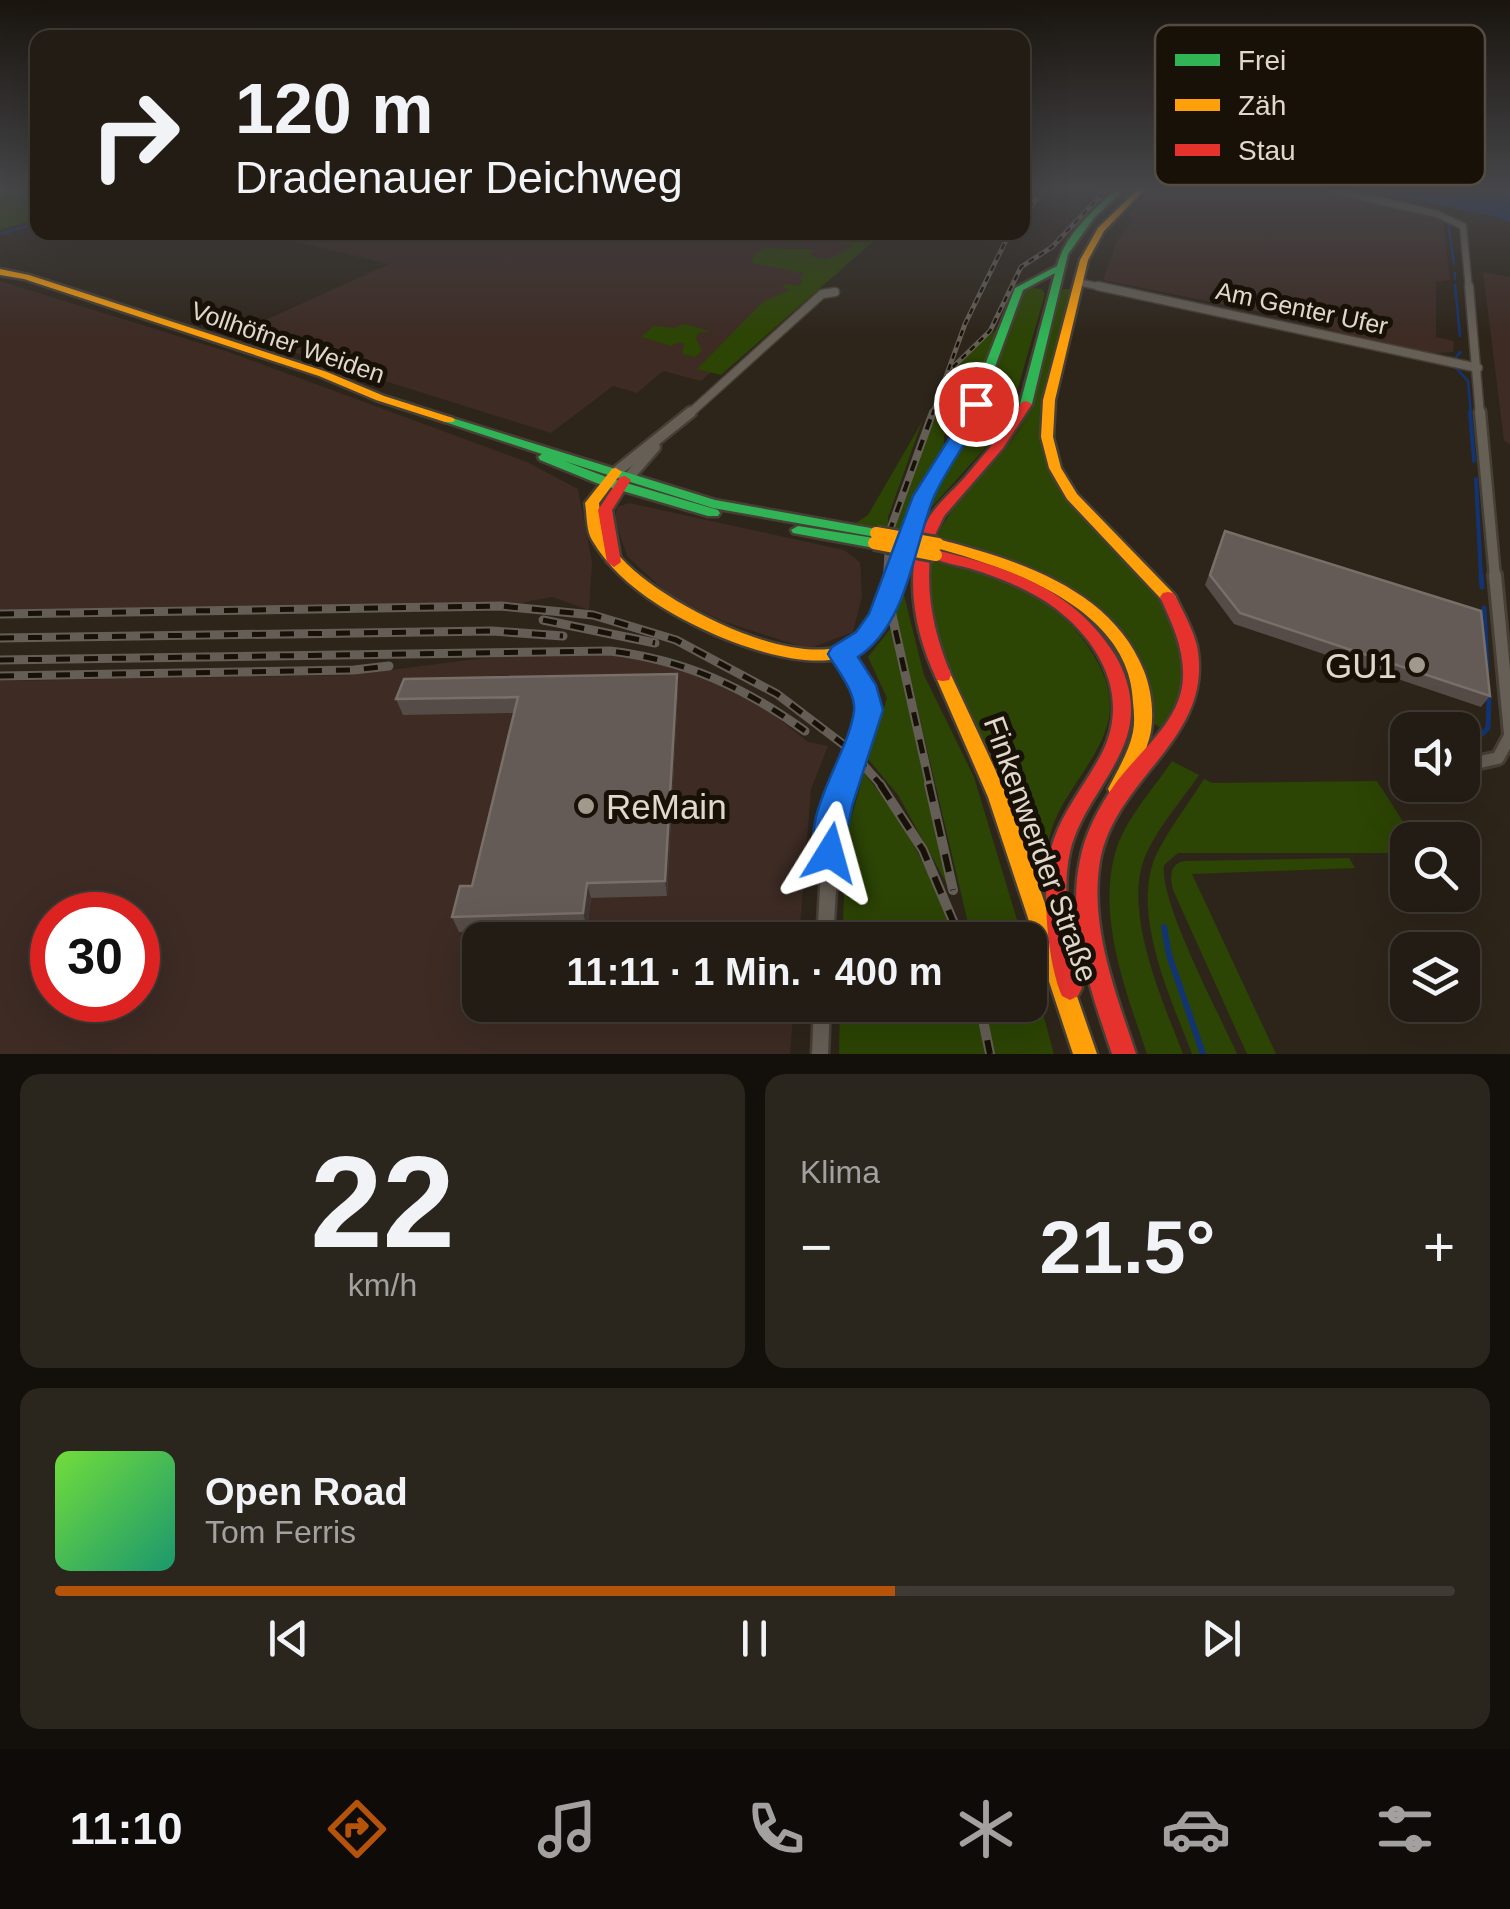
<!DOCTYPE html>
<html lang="de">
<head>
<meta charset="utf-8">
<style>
	:root { --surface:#221c14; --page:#2a251d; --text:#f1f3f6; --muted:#a2a1a0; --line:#3f3a34; --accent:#b45309 }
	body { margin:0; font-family:Helvetica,sans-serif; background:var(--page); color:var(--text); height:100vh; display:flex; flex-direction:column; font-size:38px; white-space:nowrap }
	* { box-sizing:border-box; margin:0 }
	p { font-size:32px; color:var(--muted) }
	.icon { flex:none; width:55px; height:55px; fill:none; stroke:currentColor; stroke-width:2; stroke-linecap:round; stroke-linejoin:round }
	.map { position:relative; height:1054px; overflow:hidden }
	.panel { display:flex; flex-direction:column; gap:20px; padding:20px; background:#130f0b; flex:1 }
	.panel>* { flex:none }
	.hud { position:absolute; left:30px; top:30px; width:1000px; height:210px; border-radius:20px; box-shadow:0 10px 40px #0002,0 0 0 2px var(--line); background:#221c14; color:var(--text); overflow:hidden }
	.buttons { position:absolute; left:1390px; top:712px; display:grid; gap:20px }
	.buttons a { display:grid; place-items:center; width:90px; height:90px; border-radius:20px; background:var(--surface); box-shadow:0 10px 40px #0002,0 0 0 2px var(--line); font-size:50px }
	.speed { position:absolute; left:30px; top:892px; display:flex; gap:20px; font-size:50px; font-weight:700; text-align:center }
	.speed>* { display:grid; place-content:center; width:130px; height:130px; border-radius:50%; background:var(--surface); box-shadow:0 10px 40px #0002,0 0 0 2px var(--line); line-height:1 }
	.speed .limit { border:15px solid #d22; background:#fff; color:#111 }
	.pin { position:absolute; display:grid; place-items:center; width:85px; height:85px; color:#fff; margin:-42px; border:5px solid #fff; border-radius:50%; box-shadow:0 2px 10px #0007 }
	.me { position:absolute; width:110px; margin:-55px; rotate:8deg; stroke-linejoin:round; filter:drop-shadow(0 0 8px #0008) }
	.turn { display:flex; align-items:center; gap:35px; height:210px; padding:0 40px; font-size:45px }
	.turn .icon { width:130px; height:130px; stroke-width:2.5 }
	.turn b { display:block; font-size:70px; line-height:85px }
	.big { font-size:75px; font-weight:700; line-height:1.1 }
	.panel .widget { flex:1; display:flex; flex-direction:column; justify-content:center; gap:15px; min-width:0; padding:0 35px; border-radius:20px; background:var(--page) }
	.panel .dial { align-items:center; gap:0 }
	.dial b { font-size:130px; line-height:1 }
	.song { display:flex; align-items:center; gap:30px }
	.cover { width:120px; height:120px; border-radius:15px; background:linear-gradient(135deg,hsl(100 70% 55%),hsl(160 70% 35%)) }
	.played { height:10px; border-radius:5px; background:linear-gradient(90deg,var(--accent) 60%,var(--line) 60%) }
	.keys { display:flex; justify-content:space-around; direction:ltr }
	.heat { display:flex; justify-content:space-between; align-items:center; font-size:55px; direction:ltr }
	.panel .tiles { flex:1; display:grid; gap:20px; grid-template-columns:1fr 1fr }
	.widget:last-child { grid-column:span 2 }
	.trip { position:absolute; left:462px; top:922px; width:585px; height:100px; border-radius:20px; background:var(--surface); box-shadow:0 10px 40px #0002,0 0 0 2px var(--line); font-weight:700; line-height:100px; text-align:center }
	.tab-bar { display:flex; height:160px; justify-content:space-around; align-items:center; background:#0e0b08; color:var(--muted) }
	.tab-bar .icon { width:70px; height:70px }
	.tab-bar .active { color:var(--accent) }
	.tab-bar b { font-size:45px; color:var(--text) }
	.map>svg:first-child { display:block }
	.industrial { fill:#3d2b24; fill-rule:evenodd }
	.green { fill:#2c4404 }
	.water { fill:#133473 }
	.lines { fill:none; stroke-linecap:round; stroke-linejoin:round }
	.stream-far3 { stroke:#133473; stroke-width:2.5 }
	.stream-far2 { stroke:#133473; stroke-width:4 }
	.stream-far1 { stroke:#133473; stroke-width:5 }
	.stream { stroke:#133473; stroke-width:6 }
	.street-far4-casing { stroke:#463f36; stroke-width:9 }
	.street-far3-casing { stroke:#463f36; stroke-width:11 }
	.street-far2-casing { stroke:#463f36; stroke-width:15 }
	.street-far1-casing { stroke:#463f36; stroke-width:18 }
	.street-casing { stroke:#463f36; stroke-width:21 }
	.fast-casing { stroke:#463f36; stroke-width:5 }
	.slow-casing { stroke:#463f36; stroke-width:5 }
	.jam-casing { stroke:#463f36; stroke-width:5 }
	.street-far4 { stroke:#655f56; stroke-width:6 }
	.street-far3 { stroke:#655f56; stroke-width:8 }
	.street-far2 { stroke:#655f56; stroke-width:10 }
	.street-far1 { stroke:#655f56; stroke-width:12 }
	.street { stroke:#655f56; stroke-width:16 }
	.fast { fill:#30b455; fill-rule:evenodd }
	.slow { fill:#ff9f0a; fill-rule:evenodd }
	.jam { fill:#e5322d; fill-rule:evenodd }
	.rail-far3-casing { stroke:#645e56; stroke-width:5 }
	.rail-far2-casing { stroke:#645e56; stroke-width:8 }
	.rail-far1-casing { stroke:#645e56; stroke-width:9 }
	.rail-casing { stroke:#645e56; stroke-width:10 }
	.rail-far3 { stroke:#181108; stroke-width:2.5; stroke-dasharray:6; stroke-linecap:butt }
	.rail-far2 { stroke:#181108; stroke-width:4; stroke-dasharray:11; stroke-linecap:butt }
	.rail-far1 { stroke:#181108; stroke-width:5; stroke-dasharray:14; stroke-linecap:butt }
	.rail { stroke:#181108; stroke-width:6; stroke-dasharray:18; stroke-linecap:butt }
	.slow-bridge-casing { stroke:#463f36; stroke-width:18; stroke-linecap:butt }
	.slow-bridge { stroke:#ff9f0a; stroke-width:12 }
	.wall { fill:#554c48 }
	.shaded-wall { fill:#3e3630 }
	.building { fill:#645b56; stroke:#776f68; stroke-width:2.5 }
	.route { fill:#1a73e8; stroke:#114b97; stroke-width:2.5 }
	.poi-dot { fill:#a2998d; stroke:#181108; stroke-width:4 }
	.labels { text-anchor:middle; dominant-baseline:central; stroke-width:10; stroke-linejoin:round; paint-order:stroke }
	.far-street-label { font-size:25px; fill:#e1d7cb; stroke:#181108 }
	.street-label { font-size:30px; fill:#e1d7cb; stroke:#181108 }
	.near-poi-label { font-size:35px; fill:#e1d7cb; stroke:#181108; text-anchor:end }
	.key { fill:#181108; stroke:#544c42; stroke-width:2.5 }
	.key-label { font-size:28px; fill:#e1d7cb }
</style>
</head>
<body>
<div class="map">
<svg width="1510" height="1054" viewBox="0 0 1510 1054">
	<rect width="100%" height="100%" fill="#2d251a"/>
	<!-- industrial -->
	<g class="industrial">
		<polygon points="1152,190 1319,190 1443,220 1450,280 1436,282 1436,337 1454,341 1453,352 1429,354 1348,337 1316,323 1103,280 1117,241 1135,218 1127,216"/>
		<polygon points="260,233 869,233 701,381 663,371 637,393 613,386 551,433 235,334 389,264"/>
		<polygon points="1483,272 1510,277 1510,444 1504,441"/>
		<polygon points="0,281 226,351 527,462 578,489 592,562 589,610 552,597 500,607 0,614"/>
		<polygon points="629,503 844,550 860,562 862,596 853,632 808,649 722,621 669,595 627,556 615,521 617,507"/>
		<path d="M574,654L633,656L689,669L768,710L808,742L828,746L811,789L799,940H480V1005H794L790,1054H0V681L351,675L484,658ZM52,915H138V1000H52Z"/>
	</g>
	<!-- green -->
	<g class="green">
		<polygon points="0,190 37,190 37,219 0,230"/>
		<path d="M850,233H871L868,236L877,238L721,375L697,369L763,302L790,290L783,287L784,284L798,286L803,281L800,279L804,273L752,263L754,254L765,247C783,250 797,247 815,250L810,256L827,260L853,246L838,242L864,240L845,236Z"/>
		<polygon points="1031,288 1042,289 1045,294 1011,412 988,445 919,521 937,481 963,442 1012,315 1018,311 1024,292"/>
		<path d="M1063,289H1072C1061,341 1026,417 1049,467C1094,517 1187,598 1184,671C1183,692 1172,710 1161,728L1154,724C1160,606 1028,559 937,537C959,487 999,466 1022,424C1044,382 1044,332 1063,289Z"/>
		<polygon points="683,324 709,331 698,333 696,339 702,351 695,357 682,354 684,344 680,342 671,346 641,337 654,326 675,328"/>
		<polygon points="997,329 964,420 949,438 960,409 957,408 944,436 944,452 914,501 904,532 894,530 951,374 962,358"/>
		<polygon points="922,422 888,517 888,529 856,523 868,515"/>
		<path d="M927,560C995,574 1065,597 1098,663C1108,681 1113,702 1108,722C1098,762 1063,792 1051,831C1044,855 1046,883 1045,907C1030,850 1007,796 983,742C956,681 923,629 927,560Z"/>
		<polygon points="903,591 924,675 974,777 1023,940 972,940 895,613"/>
		<polygon points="891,628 948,886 898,795 868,759 887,698 868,657"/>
		<path d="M1172,761L1199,775C1182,800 1160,825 1147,852C1120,908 1163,1001 1183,1054H1147C1126,991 1095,914 1117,847C1128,816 1154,788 1172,761Z"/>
		<path d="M864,773C905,822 935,879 955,940H842L847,833Z"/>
		<path d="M1204,779L1212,783L1377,781L1415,840H1408L1407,853H1178L1164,865C1159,902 1220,1015 1237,1054H1192C1171,998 1128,910 1158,851C1171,826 1189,803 1204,779Z"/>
		<path d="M1349,858L1355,868L1192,874L1276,1054H1247L1173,890C1170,878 1169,863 1185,861Z"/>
		<polygon points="1030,966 1054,1054 993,1054 984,1005 1030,1005"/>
		<polygon points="840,1005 976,1005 985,1054 839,1054"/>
	</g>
	<!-- water -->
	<polygon class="water" points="1370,190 1510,190 1510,222 1496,217"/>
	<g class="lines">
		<!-- stream-far3 -->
		<g class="stream-far3">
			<polyline points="1448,222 1454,264"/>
			<polyline points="0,234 38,223"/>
			<polyline points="1455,273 1455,279"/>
			<polyline points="1455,285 1460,336"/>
			<polyline points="1456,357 1461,352"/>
			<polyline points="1457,369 1468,381 1471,415"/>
		</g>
		<!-- stream-far2 -->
		<g class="stream-far2">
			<polyline points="1470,412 1474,461"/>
			<polyline points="1476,479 1481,577"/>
		</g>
		<!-- stream-far1 -->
		<g class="stream-far1">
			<polyline points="1481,575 1482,587"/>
			<polyline points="1484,608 1487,673"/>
			<polyline points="1469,747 1488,728 1489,698"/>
		</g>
		<!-- stream -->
		<polyline class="stream" points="1164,927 1169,955 1203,1054"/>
		<defs>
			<g id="street-far4">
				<polyline points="1332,190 1437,214 1463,226 1469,289"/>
				<polyline points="1078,282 1110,289"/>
			</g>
			<g id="street-far3">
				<polyline points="1098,286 1478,368"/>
				<polyline points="1469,286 1480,415"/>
				<polyline points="688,415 822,294 835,292"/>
			</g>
			<g id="street-far2">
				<polyline points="1480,412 1495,577"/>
				<polyline points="616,472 691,412"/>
				<polyline points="629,477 655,447"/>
			</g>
			<g id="street-far1">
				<polyline points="1495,575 1510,734"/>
				<polyline points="842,654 861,685 869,710 844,786"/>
				<polyline points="1403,763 1408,763"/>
				<polyline points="1462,766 1498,758 1510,736"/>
			</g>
			<g id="street">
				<polyline points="825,940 832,821 844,784"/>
				<polyline points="820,1054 822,1005"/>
			</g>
			<g id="fast">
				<path d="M1116,190H1123L1094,218L1068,254L1032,404L1026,407L1020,404L1055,273L1023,290L974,424L931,495L898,598L895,602H885L882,598L917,495L962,424L1015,288L1057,266C1065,235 1093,210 1116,190Z"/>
				<polygon points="449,417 715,500 876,529 883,533 876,537 713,508 564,461 609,478 718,510 720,513 718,516 708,516 599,484 540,460 538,457 542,454 445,422 443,420"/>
				<polygon points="798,526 874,538 881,543 874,548 793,533 791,530"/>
			</g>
			<g id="slow">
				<polygon points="1137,190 1144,190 1104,231 1088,260 1055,400 1053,437 1061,468 1077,494 1173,593 1176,597 1173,601 1163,601 1067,499 1049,468 1041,437 1043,400 1080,260 1098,228"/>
				<polygon points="0,269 29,275 327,372 384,396 453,418 455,420 453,422 445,422 376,400 319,376 24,279 0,275"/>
				<path d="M616,468L622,472L599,503C600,513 600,525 603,534C605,540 612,547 616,552C652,598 783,666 842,646C864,639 874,613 885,594H895L898,598C889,618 878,641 858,652C807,680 701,633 657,604C631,587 607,566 592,540C586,530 587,515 585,503L612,469Z"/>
				<path d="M938,539C1016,560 1111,588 1144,671C1151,689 1154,711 1151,731C1147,753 1134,775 1125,795L1118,797L1111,795L1108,789C1117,771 1129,752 1133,732C1135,722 1134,712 1133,702C1130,607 1008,568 933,547L931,544L933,541Z"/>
				<polygon points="943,669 949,670 951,675 1008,797 1097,1054 1073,1054 988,797 935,675 937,670"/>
			</g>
			<g id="jam">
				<path d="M1026,401L1032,404L1003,448L944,516L934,537L930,553L936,550C1009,568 1073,588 1115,655C1129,679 1136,708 1127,736C1114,777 1080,809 1070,852C1060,897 1073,944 1082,988L1078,996L1070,1000L1062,996C1046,959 1040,878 1054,839C1065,808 1087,782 1102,753C1130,697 1101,643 1055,608C1030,590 1001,578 972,569C958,565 942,563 930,556C926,599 935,636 951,675L949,680L943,681L937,680C913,630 901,565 930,516C940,501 955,489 966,476C987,452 1006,428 1022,402Z"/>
				<polygon points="625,476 631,480 612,510 621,562 614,567 607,562 598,510 620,477"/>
				<path d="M1168,592L1173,593L1176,597C1183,612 1193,629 1197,646C1215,738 1115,777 1100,861C1089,926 1116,994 1136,1054H1112C1092,994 1066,925 1080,860C1085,833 1099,807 1115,784C1139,751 1182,721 1183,677C1184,648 1172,623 1160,597L1163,593Z"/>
			</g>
		</defs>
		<!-- street-far4 casing -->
		<use href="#street-far4" class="street-far4-casing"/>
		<!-- street-far3 casing -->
		<use href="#street-far3" class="street-far3-casing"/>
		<!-- street-far2 casing -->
		<use href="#street-far2" class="street-far2-casing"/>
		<!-- street-far1 casing -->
		<use href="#street-far1" class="street-far1-casing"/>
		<!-- street casing -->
		<use href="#street" class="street-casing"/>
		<!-- fast casing -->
		<use href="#fast" class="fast-casing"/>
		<!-- slow casing -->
		<use href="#slow" class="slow-casing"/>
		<!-- jam casing -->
		<use href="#jam" class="jam-casing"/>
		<!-- street-far4 -->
		<use href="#street-far4" class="street-far4"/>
		<!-- street-far3 -->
		<use href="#street-far3" class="street-far3"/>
		<!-- street-far2 -->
		<use href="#street-far2" class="street-far2"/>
		<!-- street-far1 -->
		<use href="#street-far1" class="street-far1"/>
		<!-- street -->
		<use href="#street" class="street"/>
		<!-- fast -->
		<use href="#fast" class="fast"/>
		<!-- slow -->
		<use href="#slow" class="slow"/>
		<!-- jam -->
		<use href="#jam" class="jam"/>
		<defs>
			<g id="rail-far3">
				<polyline points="1022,217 1044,190"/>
				<polyline points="953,367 990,331 1021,267 1052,247 1106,190"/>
				<polyline points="932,415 965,324 1010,232"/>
			</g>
			<polyline id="rail-far2" points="887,577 890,530 933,412"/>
			<g id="rail-far1">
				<polyline points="887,575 888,597 930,786"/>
				<polyline points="0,614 501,606 593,615 676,640 777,694 848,748 882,786"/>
				<polyline points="543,620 655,643"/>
				<polyline points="0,638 492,631 563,636"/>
				<path d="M0,660L610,651C685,660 744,687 805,731"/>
				<polyline points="0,676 354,670 389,666"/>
			</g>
			<g id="rail">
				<polyline points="880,784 923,850 961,940"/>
				<polyline points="929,784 953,890"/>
				<polyline points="980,1005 990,1054"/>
			</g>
		</defs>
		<!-- rail-far3 casing -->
		<use href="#rail-far3" class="rail-far3-casing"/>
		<!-- rail-far2 casing -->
		<use href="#rail-far2" class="rail-far2-casing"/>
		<!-- rail-far1 casing -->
		<use href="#rail-far1" class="rail-far1-casing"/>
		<!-- rail casing -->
		<use href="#rail" class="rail-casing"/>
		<!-- rail-far3 -->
		<use href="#rail-far3" class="rail-far3"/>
		<!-- rail-far2 -->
		<use href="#rail-far2" class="rail-far2"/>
		<!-- rail-far1 -->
		<use href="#rail-far1" class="rail-far1"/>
		<!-- rail -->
		<use href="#rail" class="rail"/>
		<defs>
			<g id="slow-bridge">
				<polyline points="876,533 938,544"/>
				<polyline points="874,543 936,555"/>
			</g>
		</defs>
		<!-- slow-bridge casing -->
		<use href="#slow-bridge" class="slow-bridge-casing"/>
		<!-- slow-bridge -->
		<use href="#slow-bridge" class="slow-bridge"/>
	</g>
	<!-- wall -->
	<g class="wall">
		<polygon points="1225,531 1490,696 1481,707 1234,624 1205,585"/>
		<polygon points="678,690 667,896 591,898 587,928 459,932 452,917 472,886 514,713 403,715 396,699"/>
	</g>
	<!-- shaded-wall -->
	<g class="shaded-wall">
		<polygon points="677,674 678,690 667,896 665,881"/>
		<polygon points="587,883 591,898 587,928 583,913"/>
	</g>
	<!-- building -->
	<g class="building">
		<polygon points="1225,531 1481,611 1490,696 1240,613 1210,575"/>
		<polygon points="677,674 665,881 587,883 583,913 452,917 460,886 472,886 518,697 396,699 404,679"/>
	</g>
	<!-- sky -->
	<linearGradient id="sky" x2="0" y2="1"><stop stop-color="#19140e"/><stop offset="0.56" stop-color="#464649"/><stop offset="1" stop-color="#464649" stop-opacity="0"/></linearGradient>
	<rect width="1510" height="337" fill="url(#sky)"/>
	<!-- route -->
	<path class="route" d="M976,398L985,404C972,438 947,466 933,499C913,551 907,624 858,657L876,685L883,710L852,806L841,864L830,869L818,864C797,818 848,757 854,711C856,692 837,670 828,654L832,647L856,632L869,614L913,496L957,426L966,404Z"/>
	<!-- markers -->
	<g class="poi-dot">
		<circle cx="1417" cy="665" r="10"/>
		<circle cx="586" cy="806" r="10"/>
	</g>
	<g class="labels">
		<!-- far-street labels -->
		<g class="far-street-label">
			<text transform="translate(1302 308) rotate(12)">Am Genter Ufer</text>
			<text transform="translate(288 342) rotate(19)">Vollhöfner Weiden</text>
		</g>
		<!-- street labels -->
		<g class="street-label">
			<text transform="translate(1041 849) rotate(70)">Finkenwerder Straße</text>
		</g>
		<!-- near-poi labels -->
		<g class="near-poi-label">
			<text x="1397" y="665">GU1</text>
			<text x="606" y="806" text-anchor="start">ReMain</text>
		</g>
	</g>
	<!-- legend -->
	<rect x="1155" y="25" width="330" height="160" rx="15" class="key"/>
	<rect x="1175" y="54" width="45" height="12" fill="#30b455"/>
	<rect x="1175" y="99" width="45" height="12" fill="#ff9f0a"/>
	<rect x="1175" y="144" width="45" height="12" fill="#e5322d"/>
	<g class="key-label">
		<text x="1238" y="70">Frei</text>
		<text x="1238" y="115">Zäh</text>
		<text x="1238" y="160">Stau</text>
	</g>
</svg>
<div class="buttons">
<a><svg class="icon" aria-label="sound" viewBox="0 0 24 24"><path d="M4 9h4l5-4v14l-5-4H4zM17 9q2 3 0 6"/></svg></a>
<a><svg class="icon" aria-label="search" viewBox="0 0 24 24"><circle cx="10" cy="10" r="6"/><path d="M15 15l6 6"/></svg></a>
<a><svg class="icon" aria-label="layers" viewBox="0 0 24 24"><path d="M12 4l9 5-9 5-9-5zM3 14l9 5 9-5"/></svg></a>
</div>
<div class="speed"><div class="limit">30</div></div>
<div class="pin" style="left:976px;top:404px;background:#d93025"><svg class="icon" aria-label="arrive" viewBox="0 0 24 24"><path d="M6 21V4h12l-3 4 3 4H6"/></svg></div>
<svg class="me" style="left:830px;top:853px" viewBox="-20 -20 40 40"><path d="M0-17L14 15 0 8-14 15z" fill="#1a73e8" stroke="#fff" stroke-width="4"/></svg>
<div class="trip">11:11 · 1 Min. · 400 m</div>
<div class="hud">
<div class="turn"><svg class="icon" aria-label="right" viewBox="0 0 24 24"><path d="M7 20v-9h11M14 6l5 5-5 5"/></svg><div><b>120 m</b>Dradenauer Deichweg</div></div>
</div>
</div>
<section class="panel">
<div class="tiles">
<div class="widget dial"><b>22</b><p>km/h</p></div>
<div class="widget"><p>Klima</p>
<div class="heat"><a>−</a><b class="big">21.5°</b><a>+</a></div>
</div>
<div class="widget">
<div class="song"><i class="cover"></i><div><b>Open Road</b><p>Tom Ferris</p></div></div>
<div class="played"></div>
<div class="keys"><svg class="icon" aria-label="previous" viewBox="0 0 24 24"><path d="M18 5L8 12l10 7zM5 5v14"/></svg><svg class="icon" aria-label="pause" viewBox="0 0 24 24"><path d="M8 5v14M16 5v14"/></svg><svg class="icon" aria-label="next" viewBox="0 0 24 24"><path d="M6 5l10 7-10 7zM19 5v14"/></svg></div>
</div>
</div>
</section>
<nav class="tab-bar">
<b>11:10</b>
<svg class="icon active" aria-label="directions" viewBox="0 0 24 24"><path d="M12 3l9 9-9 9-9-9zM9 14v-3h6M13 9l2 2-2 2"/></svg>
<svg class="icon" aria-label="music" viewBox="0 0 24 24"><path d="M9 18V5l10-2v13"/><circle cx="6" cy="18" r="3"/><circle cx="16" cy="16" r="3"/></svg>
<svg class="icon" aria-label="phone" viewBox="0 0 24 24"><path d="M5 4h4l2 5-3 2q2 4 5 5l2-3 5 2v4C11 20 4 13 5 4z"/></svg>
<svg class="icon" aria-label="climate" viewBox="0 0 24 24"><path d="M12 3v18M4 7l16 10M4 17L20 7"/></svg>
<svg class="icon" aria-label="car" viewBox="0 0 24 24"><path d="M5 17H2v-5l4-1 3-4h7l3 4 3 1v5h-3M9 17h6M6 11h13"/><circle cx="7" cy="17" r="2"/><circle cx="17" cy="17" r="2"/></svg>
<svg class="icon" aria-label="filters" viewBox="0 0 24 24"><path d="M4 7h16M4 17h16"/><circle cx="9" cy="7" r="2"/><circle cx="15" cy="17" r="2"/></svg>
</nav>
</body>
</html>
